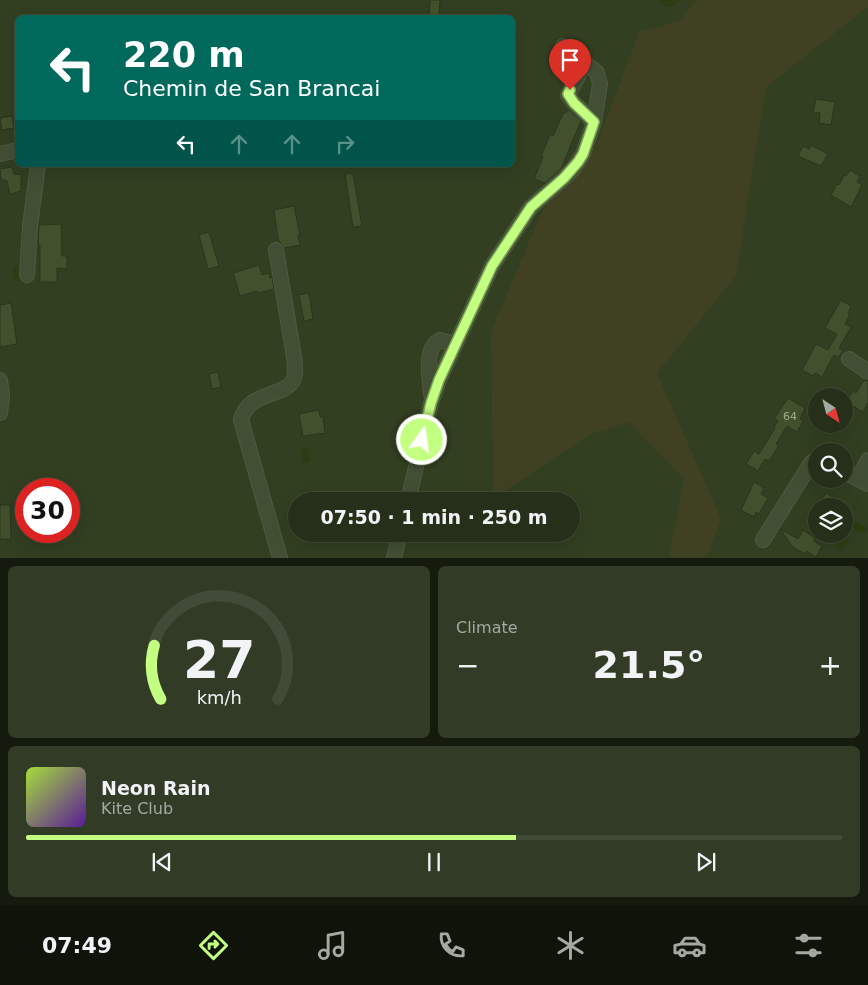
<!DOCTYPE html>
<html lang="en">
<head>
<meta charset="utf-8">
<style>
	:root { --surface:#262f19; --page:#323b26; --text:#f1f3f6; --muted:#a4a9a2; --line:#424a38; --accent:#c3ff81 }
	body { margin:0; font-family:"DejaVu Sans",sans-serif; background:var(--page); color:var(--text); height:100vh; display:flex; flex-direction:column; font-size:19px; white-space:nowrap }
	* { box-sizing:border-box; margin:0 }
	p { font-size:16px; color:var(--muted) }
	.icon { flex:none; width:28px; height:28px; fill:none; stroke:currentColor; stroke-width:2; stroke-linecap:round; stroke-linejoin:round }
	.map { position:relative; height:558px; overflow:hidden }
	.details { display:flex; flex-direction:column; gap:8px; padding:8px; background:#151a0e; flex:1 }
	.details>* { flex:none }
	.hud { position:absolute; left:15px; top:15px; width:500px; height:152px; border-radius:8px; box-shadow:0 5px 20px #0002,0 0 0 1px var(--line); background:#00695c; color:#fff; overflow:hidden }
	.needle { width:32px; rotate:144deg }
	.controls { position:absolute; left:808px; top:388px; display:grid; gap:10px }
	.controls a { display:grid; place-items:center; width:45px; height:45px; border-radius:50%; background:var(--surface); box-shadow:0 5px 20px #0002,0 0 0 1px var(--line); font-size:25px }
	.speed { position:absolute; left:15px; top:478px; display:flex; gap:10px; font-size:25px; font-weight:700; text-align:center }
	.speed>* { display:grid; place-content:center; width:65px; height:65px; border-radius:50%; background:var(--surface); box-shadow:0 5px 20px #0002,0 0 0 1px var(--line); line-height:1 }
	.speed .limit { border:8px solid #d22; background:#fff; color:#111 }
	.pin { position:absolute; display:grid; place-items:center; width:42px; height:42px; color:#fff; margin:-51px -21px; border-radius:50% 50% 50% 0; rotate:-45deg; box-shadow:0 0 5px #0007 }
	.pin .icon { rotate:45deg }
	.me { position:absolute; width:55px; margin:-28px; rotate:14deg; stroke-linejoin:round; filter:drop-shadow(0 0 4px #0008) }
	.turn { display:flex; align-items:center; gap:18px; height:105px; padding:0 25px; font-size:22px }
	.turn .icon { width:65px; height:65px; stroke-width:2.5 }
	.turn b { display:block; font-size:35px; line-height:42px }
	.lanes { display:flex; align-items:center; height:48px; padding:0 25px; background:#0003; justify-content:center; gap:25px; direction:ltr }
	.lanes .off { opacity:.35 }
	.big { font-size:38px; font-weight:700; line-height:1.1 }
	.details .widget { flex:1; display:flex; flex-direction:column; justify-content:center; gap:8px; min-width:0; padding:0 18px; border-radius:8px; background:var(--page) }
	.details .dial { align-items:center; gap:0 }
	.dial svg { height:130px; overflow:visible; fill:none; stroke:var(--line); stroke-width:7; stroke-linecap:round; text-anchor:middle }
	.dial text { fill:var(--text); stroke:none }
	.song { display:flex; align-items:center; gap:15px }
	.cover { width:60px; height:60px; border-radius:8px; background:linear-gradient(135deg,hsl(80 70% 55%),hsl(270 70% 35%)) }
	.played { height:5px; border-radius:2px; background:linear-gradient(90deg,var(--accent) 60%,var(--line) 60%) }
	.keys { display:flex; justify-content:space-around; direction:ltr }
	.heat { display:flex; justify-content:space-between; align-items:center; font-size:28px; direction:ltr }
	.details .tiles { flex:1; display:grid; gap:8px; grid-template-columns:1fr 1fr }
	.widget:last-child { grid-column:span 2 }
	.trip { position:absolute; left:288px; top:492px; width:292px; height:50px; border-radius:25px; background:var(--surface); box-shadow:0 5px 20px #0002,0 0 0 1px var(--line); font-weight:700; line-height:50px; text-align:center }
	.dock { display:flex; height:80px; justify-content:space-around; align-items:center; background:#0f130a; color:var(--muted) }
	.dock .icon { width:35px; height:35px }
	.dock .selected { color:var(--accent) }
	.dock b { font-size:22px; color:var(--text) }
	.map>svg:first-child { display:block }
	.green { fill:#404023 }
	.water { fill:#2b3e13 }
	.building { fill:#42512d; stroke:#2a361c }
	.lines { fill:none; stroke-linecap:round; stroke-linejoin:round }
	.minor-casing { stroke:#4f5b41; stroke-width:16 }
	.minor { stroke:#434f35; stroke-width:14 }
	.route-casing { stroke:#7fa654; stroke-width:12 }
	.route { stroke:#c3ff81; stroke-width:9 }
	.labels { text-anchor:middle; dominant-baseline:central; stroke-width:5; stroke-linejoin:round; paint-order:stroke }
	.number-label { font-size:11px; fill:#9eab8f }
</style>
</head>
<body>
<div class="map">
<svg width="868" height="558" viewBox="0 0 868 558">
	<rect width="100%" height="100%" fill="#323f21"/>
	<!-- green -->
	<polygon class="green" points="696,0 868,0 868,7 766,87 736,276 657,373 721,519 707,557 669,557 684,479 629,422 589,435 493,499 491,332 541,213 594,151 639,32 679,21"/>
	<!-- water -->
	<g class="water">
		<path d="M658,0H679C673,9 664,9 658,0Z"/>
		<polygon points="13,266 21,266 21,281 14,281"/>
		<polygon points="306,448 309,450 308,453 310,462 303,463 300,449"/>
		<polygon points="852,521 867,527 865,532 861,533 850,526"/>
		<polygon points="842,536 847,539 848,542 841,551 835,547"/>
	</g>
	<!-- building -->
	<g class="building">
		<polygon points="430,0 440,0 439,18 429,18"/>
		<polygon points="816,99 835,102 831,125 819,123 820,113 813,112"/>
		<polygon points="569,110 581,121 561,169 545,183 534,179 543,157 541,156 550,135 553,136 563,114"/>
		<polygon points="12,116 14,128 2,130 0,118"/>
		<polygon points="811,145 828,154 821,166 798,156 803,146 809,149"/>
		<polygon points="12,167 14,174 21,175 21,191 10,194 7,181 1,179 0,169"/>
		<polygon points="850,170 860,176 857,182 862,185 851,207 831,195 837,184 839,185 844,175 846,176"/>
		<polygon points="353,173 362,226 353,227 345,174"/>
		<polygon points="294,206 300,235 298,235 300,245 284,248 278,239 274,210"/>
		<polygon points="61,224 62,256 67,256 67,269 57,268 57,282 40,282 40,245 38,245 39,225"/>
		<polygon points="209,232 219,266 208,269 199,235"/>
		<polygon points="259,265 262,275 269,273 270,278 272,277 274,289 258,293 257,291 240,296 233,273"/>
		<polygon points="309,293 313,319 304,321 299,295"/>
		<polygon points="841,300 851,306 848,314 850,315 845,324 851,327 839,348 843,350 839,357 834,355 822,377 815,373 813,376 802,370 816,344 828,350 837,334 825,328"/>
		<polygon points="11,303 17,344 0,347 0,305"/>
		<polygon points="218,372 221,387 212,389 209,374"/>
		<polygon points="864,380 868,381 868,403 863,412 846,402 853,391 856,393"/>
		<polygon points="788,398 805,408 800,419 803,421 797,432 787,426 776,444 779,445 769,461 765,459 758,471 746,464 754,451 759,454 775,428 774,427 778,421 774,419"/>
		<polygon points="319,410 320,417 323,417 325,433 303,436 299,414"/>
		<polygon points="754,482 764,488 761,494 768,498 759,514 756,512 754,517 741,510"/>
		<polygon points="826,493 847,506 817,506"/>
		<polygon points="0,505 10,505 11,539 0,539"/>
		<polygon points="780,529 798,539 803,530 815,538 814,541 822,546 816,557 807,551 805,554 793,547"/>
	</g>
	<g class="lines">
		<defs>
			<g id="minor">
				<polyline points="585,63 568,95 574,103 594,122"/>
				<polyline points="0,154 18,150"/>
				<path d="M276,250L293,350C294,359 297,369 294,378C286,399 249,389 241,420L280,558"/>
				<polyline points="27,275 30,226 38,165"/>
				<polyline points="849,359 868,372"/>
				<polyline points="0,380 2,396 0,413"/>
				<path d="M431,394C430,378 423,349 440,340L455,344"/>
				<polyline points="844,472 868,484"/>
				<polyline points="858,479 868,460"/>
				<polyline points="408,501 431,403 439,380 492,266 531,207 564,178 574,168 583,154 594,122 600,84 597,73 593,69 563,46"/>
				<polyline points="763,540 811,463 816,459"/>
				<polyline points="394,558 400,534"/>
			</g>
		</defs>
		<!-- minor casing -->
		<use href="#minor" class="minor-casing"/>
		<!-- minor -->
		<use href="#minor" class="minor"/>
	</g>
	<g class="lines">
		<defs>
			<polyline id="route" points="422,440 431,403 439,380 492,266 531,207 564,178 578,162 583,154 594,122 574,103 568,94 570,90"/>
		</defs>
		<!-- route casing -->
		<use href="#route" class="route-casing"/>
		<!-- route -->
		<use href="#route" class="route"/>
	</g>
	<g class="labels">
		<!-- number labels -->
		<g class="number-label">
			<text x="790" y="416">64</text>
		</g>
	</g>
</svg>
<div class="controls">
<a><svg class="needle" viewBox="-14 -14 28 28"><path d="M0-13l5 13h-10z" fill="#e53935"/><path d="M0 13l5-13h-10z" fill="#a4a9a2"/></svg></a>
<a><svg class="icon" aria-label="search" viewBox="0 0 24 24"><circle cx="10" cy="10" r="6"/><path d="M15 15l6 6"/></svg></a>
<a><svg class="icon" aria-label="layers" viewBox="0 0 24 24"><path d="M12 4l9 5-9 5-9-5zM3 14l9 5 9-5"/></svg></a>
</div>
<div class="speed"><div class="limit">30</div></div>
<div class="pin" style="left:570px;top:90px;background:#d93025"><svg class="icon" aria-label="arrive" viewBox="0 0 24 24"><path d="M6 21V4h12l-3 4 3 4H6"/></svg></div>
<svg class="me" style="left:422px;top:440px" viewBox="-20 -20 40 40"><circle r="17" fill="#c3ff81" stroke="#fff" stroke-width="3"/><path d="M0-11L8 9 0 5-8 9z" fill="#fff"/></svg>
<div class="trip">07:50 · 1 min · 250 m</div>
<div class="hud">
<div class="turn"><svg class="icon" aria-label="left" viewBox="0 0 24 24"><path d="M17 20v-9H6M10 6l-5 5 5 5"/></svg><div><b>220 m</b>Chemin de San Brancai</div></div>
<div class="lanes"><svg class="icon" aria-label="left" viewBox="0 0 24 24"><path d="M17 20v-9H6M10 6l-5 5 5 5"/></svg><svg class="icon off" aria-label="ahead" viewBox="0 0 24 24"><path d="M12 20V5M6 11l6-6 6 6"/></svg><svg class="icon off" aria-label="ahead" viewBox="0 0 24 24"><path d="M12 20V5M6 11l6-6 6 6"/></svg><svg class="icon off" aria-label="right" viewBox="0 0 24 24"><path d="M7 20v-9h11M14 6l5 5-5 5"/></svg></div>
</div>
</div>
<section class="details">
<div class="tiles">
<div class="widget dial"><svg viewBox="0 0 100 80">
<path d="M14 69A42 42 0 1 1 86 69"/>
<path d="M14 69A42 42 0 0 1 10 36" stroke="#c3ff81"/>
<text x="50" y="56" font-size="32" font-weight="700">27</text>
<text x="50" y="72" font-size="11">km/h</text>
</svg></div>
<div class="widget"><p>Climate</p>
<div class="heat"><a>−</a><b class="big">21.5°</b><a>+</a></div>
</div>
<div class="widget">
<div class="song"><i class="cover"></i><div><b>Neon Rain</b><p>Kite Club</p></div></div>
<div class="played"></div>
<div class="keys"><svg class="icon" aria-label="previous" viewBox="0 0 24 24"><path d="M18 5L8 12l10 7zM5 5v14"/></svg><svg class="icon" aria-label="pause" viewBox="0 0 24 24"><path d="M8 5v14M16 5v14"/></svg><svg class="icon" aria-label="next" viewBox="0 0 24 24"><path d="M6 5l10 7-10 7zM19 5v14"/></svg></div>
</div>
</div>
</section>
<nav class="dock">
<b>07:49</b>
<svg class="icon selected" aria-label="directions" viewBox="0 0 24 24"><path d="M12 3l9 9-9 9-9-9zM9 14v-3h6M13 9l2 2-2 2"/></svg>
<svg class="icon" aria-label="music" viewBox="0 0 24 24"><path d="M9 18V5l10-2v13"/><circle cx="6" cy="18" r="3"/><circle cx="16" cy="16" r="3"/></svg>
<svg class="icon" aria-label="phone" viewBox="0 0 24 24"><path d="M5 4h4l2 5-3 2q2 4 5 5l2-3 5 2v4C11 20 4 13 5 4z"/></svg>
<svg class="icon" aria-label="climate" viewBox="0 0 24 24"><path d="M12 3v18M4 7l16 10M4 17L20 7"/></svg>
<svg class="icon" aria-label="car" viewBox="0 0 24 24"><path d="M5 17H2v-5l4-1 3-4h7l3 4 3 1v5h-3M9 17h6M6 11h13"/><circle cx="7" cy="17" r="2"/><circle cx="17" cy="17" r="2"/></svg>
<svg class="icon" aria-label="filters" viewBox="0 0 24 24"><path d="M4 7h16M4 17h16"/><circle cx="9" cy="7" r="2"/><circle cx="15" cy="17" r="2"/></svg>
</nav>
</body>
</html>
